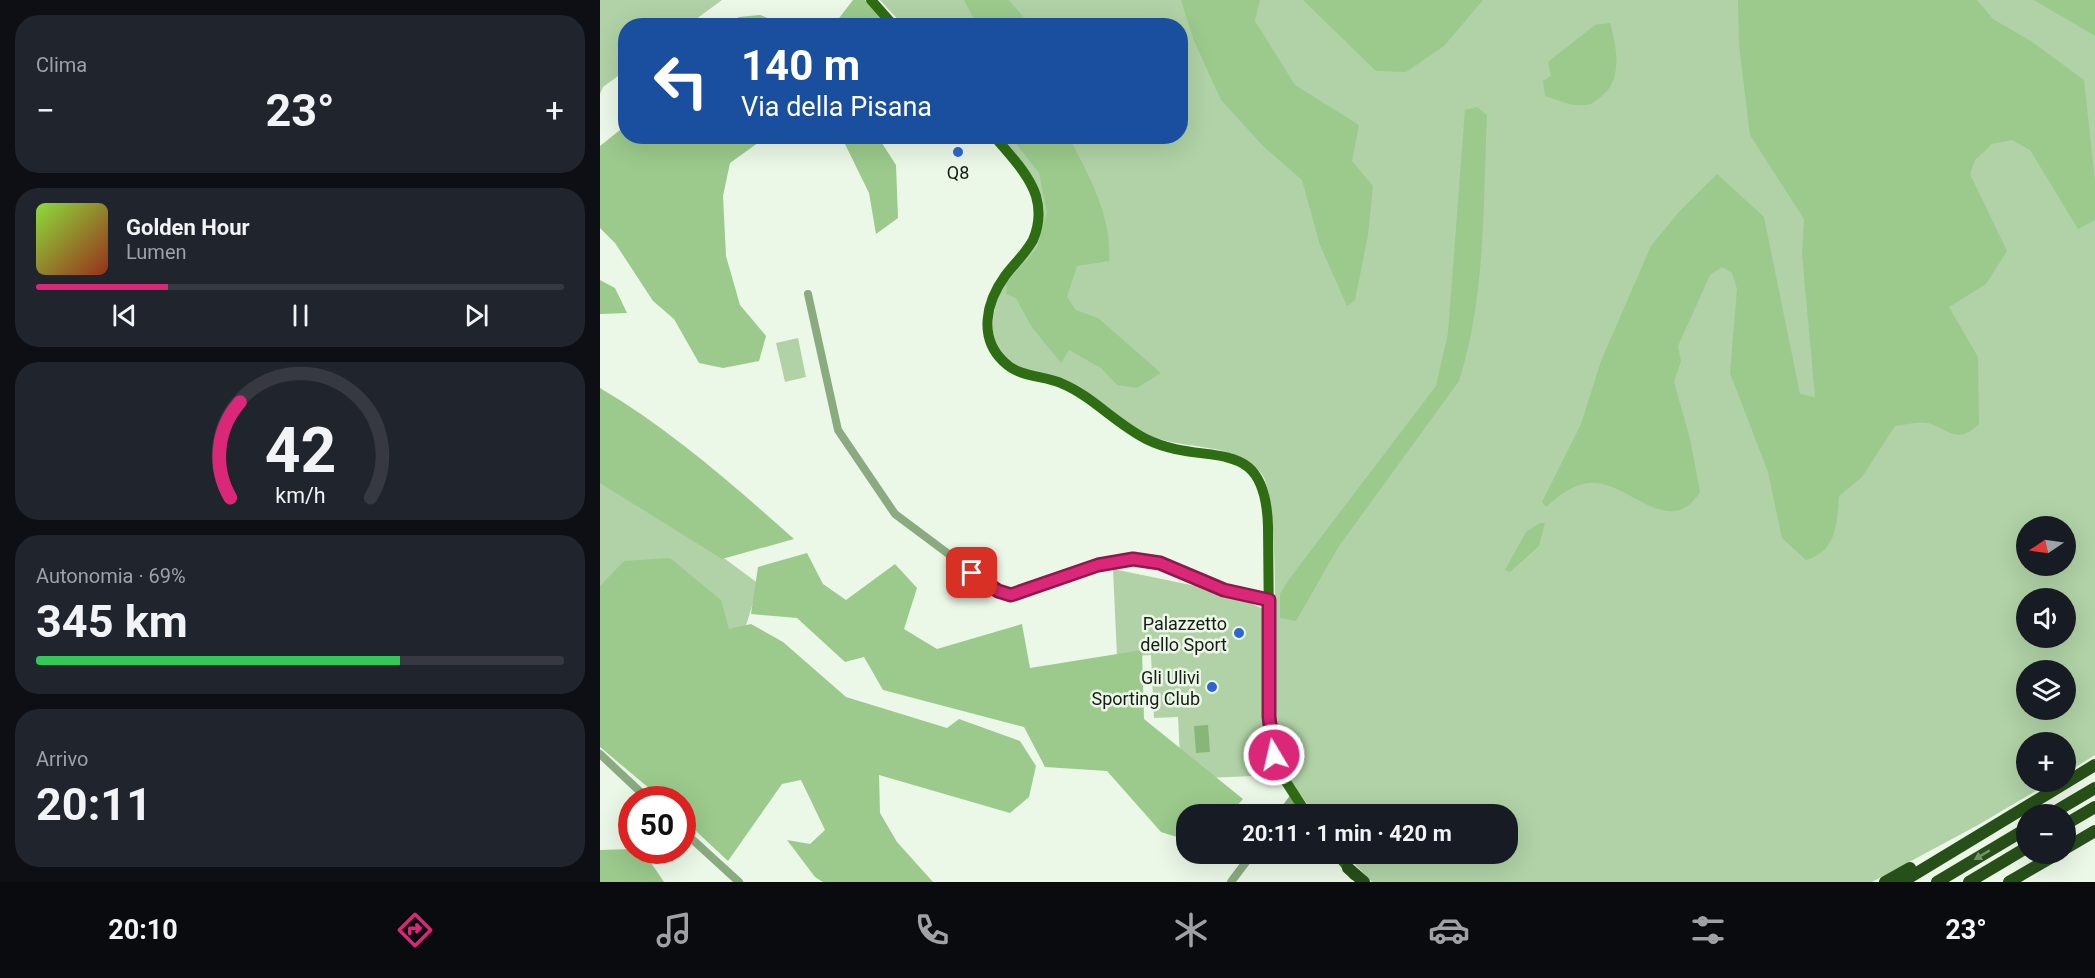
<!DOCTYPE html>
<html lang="it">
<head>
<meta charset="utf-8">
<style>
	:root { --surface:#171b24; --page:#20242c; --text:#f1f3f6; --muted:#9ea1a6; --line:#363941; --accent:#db2777 }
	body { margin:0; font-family:Roboto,sans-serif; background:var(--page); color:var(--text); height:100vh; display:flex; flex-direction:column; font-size:22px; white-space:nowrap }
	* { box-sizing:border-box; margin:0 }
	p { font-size:20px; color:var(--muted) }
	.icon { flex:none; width:33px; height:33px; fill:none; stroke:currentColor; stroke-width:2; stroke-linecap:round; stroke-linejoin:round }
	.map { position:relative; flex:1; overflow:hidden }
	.panel { display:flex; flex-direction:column; gap:15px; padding:15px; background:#0d0f14; width:600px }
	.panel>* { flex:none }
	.hud { position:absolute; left:18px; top:18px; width:570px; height:126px; border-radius:24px; box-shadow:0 6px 24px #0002; background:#1a4fa0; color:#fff; overflow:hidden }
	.needle { width:39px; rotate:257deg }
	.tools { position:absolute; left:1416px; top:516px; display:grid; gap:12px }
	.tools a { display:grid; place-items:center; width:60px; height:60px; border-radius:50%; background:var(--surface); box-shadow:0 6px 24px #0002; font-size:30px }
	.speed { position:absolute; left:18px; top:786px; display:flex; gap:12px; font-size:30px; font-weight:700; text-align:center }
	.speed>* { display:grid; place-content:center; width:78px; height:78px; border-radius:50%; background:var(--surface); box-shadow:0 6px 24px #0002; line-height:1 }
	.speed .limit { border:9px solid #d22; background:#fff; color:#111 }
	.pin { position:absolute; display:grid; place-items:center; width:51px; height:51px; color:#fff; margin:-26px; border-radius:12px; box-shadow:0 3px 9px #0006 }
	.me { position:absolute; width:66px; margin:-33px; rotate:351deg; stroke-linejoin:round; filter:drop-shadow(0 0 4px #0008) }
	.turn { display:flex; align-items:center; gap:21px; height:126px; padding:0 24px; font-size:27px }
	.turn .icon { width:78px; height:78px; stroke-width:2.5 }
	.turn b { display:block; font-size:42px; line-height:51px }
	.big { font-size:45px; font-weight:700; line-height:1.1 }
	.panel .widget { flex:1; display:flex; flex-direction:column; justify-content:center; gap:9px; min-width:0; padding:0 21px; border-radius:24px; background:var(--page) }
	.panel .dial { align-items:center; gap:0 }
	.dial svg { height:156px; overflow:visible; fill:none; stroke:var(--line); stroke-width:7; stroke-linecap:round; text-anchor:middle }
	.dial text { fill:var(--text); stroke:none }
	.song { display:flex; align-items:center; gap:18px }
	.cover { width:72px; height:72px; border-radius:9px; background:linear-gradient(135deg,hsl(90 70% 55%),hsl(10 70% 35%)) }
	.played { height:6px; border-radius:3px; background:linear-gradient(90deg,var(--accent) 25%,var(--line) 25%) }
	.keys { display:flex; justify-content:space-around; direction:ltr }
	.heat { display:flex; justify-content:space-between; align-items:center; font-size:33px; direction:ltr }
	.charge { height:9px; border-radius:4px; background:linear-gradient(90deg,#34c759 69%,var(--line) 0) }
	.trip { position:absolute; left:576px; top:804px; width:342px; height:60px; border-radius:24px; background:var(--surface); box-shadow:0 6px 24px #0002; font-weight:700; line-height:60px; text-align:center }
	.tab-bar { display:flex; height:96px; justify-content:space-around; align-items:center; background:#090b0e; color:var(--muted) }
	.tab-bar .icon { width:42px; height:42px }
	.tab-bar .selected { color:var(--accent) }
	.tab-bar b { font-size:27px; color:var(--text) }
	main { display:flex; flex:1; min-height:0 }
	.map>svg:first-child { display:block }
	.green { fill:#b0d2a6; fill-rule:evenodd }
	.forest { fill:#9bca8c }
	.water { fill:#87b679 }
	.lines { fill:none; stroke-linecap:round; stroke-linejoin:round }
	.minor { stroke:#8aab80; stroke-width:8 }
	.major { stroke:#2e6d14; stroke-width:10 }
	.highway { stroke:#275019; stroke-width:12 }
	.oneway { fill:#75936b }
	.route-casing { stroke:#8e194d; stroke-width:15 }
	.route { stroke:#db2777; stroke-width:10 }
	.poi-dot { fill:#2d66d4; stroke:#ebf8e7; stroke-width:2 }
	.labels { text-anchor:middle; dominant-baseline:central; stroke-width:5; stroke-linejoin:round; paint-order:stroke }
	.poi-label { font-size:18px; fill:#181c16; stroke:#ebf8e7; text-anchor:end }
</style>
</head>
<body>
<main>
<section class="panel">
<div class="widget"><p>Clima</p>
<div class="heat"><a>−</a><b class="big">23°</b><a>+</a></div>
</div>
<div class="widget">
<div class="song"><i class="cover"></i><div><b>Golden Hour</b><p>Lumen</p></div></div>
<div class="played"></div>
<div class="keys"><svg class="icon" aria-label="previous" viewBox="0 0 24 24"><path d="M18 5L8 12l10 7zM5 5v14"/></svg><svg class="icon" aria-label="pause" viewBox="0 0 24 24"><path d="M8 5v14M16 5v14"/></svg><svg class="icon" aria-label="next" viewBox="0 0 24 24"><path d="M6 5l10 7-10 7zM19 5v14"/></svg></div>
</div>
<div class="widget dial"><svg viewBox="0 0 100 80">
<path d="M14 69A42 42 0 1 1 86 69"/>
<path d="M14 69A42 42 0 0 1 19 20" stroke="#db2777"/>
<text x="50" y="56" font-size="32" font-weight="700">42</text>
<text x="50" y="72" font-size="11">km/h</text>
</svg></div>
<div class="widget"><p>Autonomia · 69%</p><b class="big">345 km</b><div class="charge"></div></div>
<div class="widget"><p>Arrivo</p><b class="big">20:11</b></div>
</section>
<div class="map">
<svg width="1495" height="882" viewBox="0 0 1495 882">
	<rect width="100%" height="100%" fill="#ebf8e7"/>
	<!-- green -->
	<g class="green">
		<polygon points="0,0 122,0 88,25 26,26 25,71 3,87 0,94"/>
		<path d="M280,0H1495V755L1466,773V742H1426V782H1451L1378,825L1272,882H772L745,854H908V814H715C700,794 680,770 677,743C670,694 684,501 661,473C635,441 586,451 551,436C521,424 497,395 468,381C453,373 435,374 420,367C356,339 422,251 443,213L401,137L580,136V26L303,25ZM1426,526H1466V566H1426ZM1426,598H1466V638H1426ZM1426,670H1466V710H1426Z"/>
		<polygon points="198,338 206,377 185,382 176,343"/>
		<polygon points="0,476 67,516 159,584 137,654 0,605"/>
		<polygon points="513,569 630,593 669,612 676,775 581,779 578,717 554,718 551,655 517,657"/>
	</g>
	<!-- forest -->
	<g class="forest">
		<polygon points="253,0 265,0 289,25 233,26"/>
		<polygon points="364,0 409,0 430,25 377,25"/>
		<polygon points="581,0 660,0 655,21 695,85 759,125 752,161 773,186 768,235 755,300 747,306 720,245 702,180 664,147 621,100 594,41"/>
		<polygon points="703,0 883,0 844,46 806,72 776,71"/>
		<path d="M1138,0H1377L1393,19L1431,41L1484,80L1495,181V220L1478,229L1430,150L1412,140L1392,144L1375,160L1370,174L1407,251L1386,284L1349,307L1378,357L1379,424C1357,445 1350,430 1328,423C1319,421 1304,425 1295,426L1262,477L1239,496C1237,523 1237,551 1206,560L1182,538L1168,472L1130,373L1137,289L1132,273L1122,267L1110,275L1078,346L1081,361L1074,382L1090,439L1100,492C1069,542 1026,478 989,483C971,485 959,496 946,507L942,502L981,424L1001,361L1051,246L1078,213L1117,174L1164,217L1200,394L1215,397L1202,254L1204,219L1150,135L1139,45Z"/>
		<polygon points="1434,0 1495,0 1495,36"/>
		<polygon points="160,15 186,25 125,25 139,17"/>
		<path d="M1010,23C1017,48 1024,82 998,99C994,102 990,105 986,105C972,107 958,100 945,96L943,81L951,76L948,62L995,25Z"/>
		<path d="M877,107L887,115C883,203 886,296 859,381L739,546L696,621L680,618V594L690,578L836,386L848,333L865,110Z"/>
		<polygon points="25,126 26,136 166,137 130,163 123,196 126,256 140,305 166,336 159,361 123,368 99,363 74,319 53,301 15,243 0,228 0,146"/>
		<polygon points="238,137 278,137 296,165 298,218 276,234 269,193 244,142"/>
		<path d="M411,137H469C488,174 513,218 509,261L477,266L467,297L476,310L498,318L561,373L537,388L517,385L501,368L469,350L461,363L431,326L416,298L406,294L407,282L437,248L447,212L439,173Z"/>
		<polygon points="0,280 15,288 27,313 0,314"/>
		<path d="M0,388C71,430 132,484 194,539L122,559L0,483Z"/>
		<polygon points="940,523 945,523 939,546 910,572 905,570 926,532"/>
		<polygon points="207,553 223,584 246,600 295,564 317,588 304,629 337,649 422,624 430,668 542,650 544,719 643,799 630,814 586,814 586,840 561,832 507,771 445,767 424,727 283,690 264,657 245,662 197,618 151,614 158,567"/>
		<polygon points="70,558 121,600 129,629 151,624 183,642 246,697 347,728 359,719 420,741 436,766 429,797 410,813 279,775 280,813 297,842 333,882 223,882 215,877 187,840 210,844 225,830 201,780 182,784 128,861 83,819 82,800 62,799 0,747 0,586 24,561"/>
		<polygon points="31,849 43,851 64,882 0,882 0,850"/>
	</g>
	<!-- water -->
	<polygon class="water" points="608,725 610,752 596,753 594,726"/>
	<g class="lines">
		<!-- minor -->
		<g class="minor">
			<path d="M208,294L238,430L295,514L398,591C424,603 489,565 520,560C557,555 587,575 620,588C636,594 653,597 669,600"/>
			<polyline points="0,754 49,800"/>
			<polyline points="681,814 694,797"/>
			<polyline points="82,830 139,882"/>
			<polyline points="631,882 652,854"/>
		</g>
		<!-- major -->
		<g class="major">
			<polyline points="271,0 294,26"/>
			<path d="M394,136C409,154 429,174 436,196C440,210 439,226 433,240C426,253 414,264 405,276C386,302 378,338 404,362C420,378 443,375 463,384C493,397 516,424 546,439C607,469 665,430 668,526L670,734L681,774L707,814"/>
			<polyline points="737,854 754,875"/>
		</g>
		<!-- highway -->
		<g class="highway">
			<polyline points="1451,814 1495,788"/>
			<polyline points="1466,824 1495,807"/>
			<polyline points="1466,848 1495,831"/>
			<polyline points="748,868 764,882"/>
			<polyline points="1285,882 1310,868"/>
			<polyline points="1302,882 1495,765"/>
			<polyline points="1337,882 1426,829"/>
			<polyline points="1369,882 1426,848"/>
			<polyline points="1409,882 1457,854"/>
		</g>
	</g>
	<!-- one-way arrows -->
	<defs><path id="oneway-solid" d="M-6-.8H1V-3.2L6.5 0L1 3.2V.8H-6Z" transform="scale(1.5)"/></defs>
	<use class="oneway" href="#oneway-solid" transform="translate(1382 855) rotate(149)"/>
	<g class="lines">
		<defs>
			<polyline id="route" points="372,573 398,591 411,595 498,565 533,559 560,563 624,590 669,600 669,717 674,755"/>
		</defs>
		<!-- route casing -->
		<use href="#route" class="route-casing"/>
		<!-- route -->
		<use href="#route" class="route"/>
	</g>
	<!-- markers -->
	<g class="poi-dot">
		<circle cx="358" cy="152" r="6"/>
		<circle cx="639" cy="633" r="6"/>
		<circle cx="612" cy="687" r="6"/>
	</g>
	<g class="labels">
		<!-- poi labels -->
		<g class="poi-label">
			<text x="358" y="172" text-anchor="middle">Q8</text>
			<text x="627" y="623">Palazzetto<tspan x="627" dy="21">dello Sport</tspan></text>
			<text x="600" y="677">Gli Ulivi<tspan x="600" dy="21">Sporting Club</tspan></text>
		</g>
	</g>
</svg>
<div class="tools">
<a><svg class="needle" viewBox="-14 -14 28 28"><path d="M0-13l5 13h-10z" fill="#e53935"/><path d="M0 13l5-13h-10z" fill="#9ea1a6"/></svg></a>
<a><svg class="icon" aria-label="sound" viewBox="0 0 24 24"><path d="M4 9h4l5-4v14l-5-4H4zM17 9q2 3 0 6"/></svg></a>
<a><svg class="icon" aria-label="layers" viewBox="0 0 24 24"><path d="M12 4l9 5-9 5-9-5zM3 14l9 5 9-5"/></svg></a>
<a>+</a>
<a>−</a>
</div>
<div class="speed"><div class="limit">50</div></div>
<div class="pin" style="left:372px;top:573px;background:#d93025"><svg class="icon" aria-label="arrive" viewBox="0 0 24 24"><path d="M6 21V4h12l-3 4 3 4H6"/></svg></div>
<svg class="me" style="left:674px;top:755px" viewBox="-20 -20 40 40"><circle r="17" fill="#db2777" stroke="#fff" stroke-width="3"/><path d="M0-11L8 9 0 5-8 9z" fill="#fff"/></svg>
<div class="trip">20:11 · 1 min · 420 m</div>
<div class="hud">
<div class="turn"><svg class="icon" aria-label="left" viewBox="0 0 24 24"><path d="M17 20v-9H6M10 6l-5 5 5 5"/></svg><div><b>140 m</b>Via della Pisana</div></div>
</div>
</div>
</main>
<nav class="tab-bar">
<b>20:10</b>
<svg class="icon selected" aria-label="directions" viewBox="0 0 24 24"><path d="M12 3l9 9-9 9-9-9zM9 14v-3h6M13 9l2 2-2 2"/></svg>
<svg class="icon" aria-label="music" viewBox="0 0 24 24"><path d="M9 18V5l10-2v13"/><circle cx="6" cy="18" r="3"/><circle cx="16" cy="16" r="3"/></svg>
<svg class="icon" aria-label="phone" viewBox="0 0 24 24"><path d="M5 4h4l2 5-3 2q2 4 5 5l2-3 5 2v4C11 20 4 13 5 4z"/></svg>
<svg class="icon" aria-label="climate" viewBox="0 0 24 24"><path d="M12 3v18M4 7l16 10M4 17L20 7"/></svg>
<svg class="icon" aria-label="car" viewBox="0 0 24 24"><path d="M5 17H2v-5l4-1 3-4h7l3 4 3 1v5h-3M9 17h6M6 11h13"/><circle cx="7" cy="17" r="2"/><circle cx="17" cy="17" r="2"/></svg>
<svg class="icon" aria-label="filters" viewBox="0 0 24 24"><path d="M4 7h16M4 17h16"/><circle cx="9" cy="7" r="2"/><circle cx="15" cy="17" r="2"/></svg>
<b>23°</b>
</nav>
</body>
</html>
